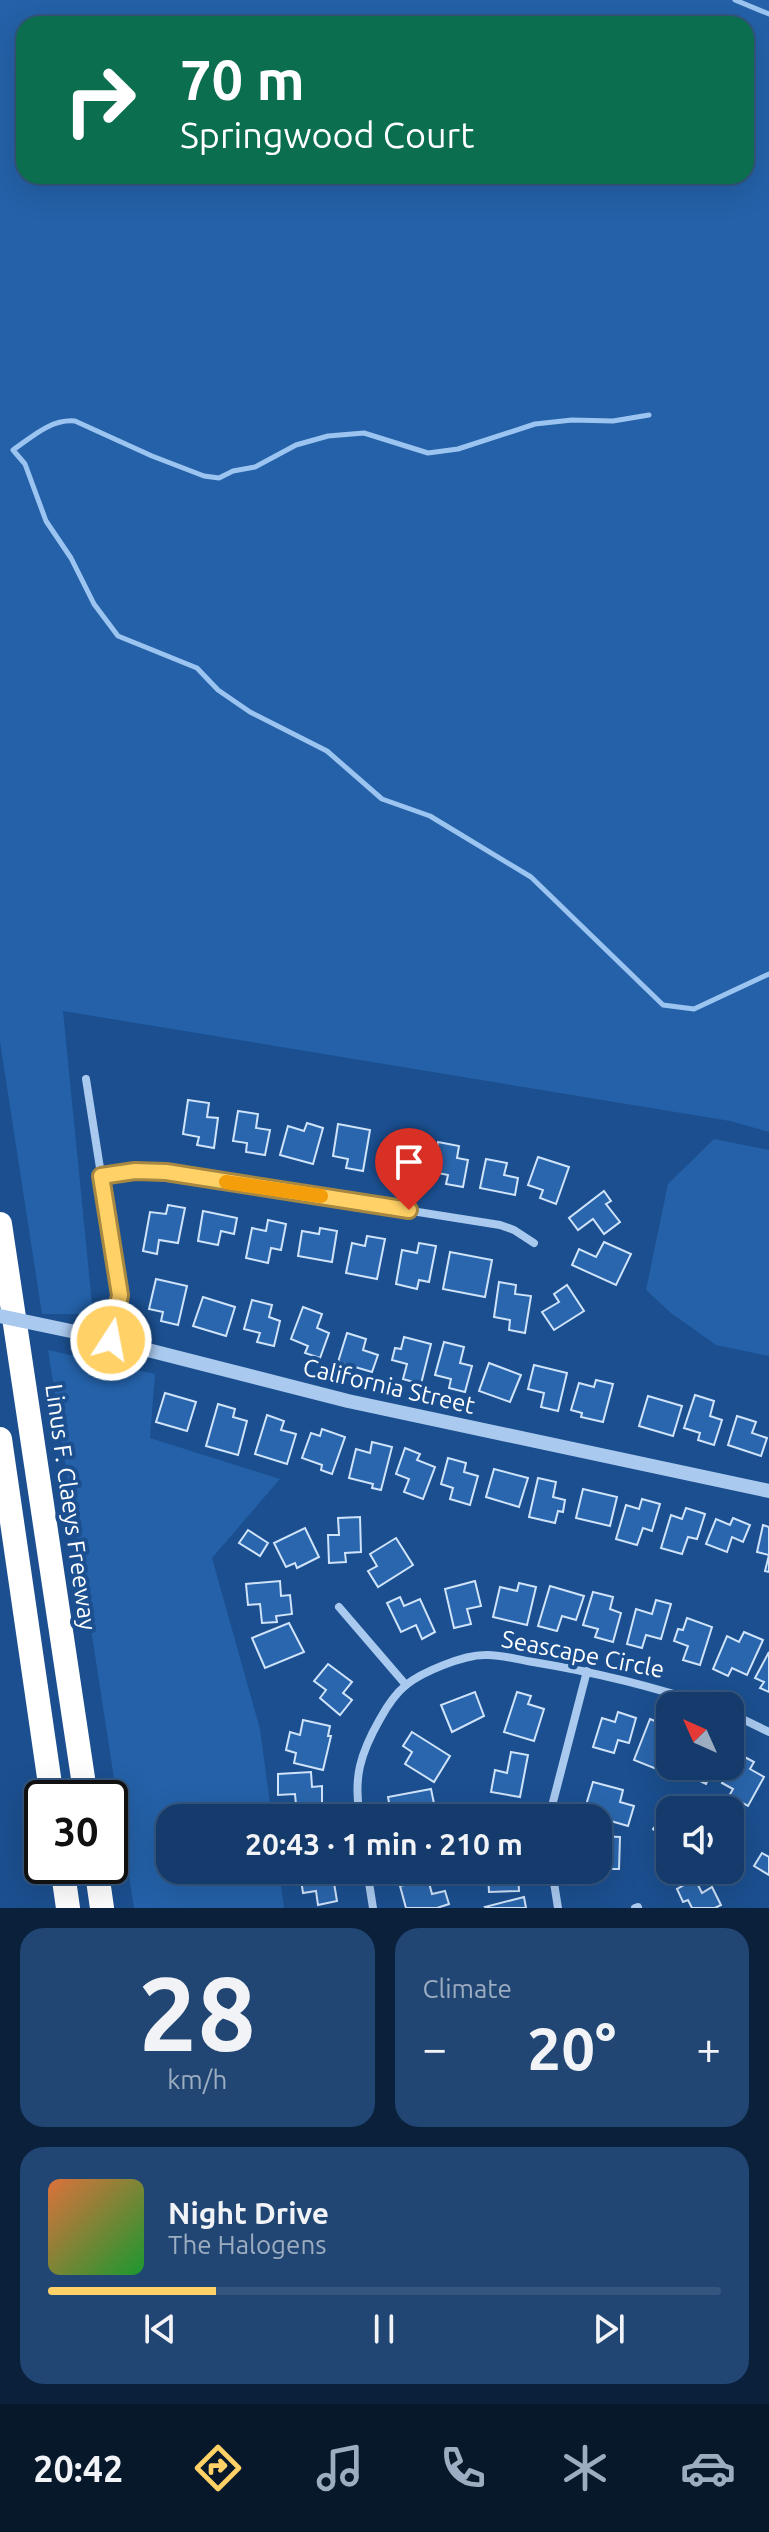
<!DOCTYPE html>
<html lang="en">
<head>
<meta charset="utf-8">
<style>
	:root { --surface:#143b6b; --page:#214673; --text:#f1f3f6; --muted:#9dadc1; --line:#33557e; --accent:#ffd166 }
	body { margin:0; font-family:Ubuntu,sans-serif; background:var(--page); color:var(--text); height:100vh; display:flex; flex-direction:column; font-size:30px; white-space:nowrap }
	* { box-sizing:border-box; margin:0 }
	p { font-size:26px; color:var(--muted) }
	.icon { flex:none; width:44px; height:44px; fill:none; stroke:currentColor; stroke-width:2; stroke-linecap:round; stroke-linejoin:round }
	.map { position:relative; height:1908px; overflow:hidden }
	.sheet { display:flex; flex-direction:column; gap:20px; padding:20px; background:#0b203b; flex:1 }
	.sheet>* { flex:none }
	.hud { position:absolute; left:16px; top:16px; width:738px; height:168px; border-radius:24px; box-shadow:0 8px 32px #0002,0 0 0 2px var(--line); background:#0b6e4f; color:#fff; overflow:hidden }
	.needle { width:52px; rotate:315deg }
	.controls { position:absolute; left:656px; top:1692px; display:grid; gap:16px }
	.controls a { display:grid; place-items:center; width:88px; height:88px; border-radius:16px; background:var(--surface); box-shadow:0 8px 32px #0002,0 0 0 2px var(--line); font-size:40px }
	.speed { position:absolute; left:24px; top:1780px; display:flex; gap:16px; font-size:40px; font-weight:700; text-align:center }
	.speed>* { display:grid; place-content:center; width:104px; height:104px; border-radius:50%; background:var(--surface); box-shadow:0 8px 32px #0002,0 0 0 2px var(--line); line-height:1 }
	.speed .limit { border:4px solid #111; border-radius:12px; background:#fff; color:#111 }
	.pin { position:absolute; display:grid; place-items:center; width:68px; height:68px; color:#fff; margin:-82px -34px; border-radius:50% 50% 50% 0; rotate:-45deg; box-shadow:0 0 8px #0007 }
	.pin .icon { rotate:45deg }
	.me { position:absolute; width:88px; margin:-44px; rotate:11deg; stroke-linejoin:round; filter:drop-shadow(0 0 6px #0008) }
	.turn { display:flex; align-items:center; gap:28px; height:168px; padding:0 32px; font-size:36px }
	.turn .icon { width:104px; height:104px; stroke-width:2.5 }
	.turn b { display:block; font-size:56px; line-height:68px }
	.big { font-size:60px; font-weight:700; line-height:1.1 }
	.sheet .card { flex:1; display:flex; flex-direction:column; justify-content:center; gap:12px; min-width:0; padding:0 28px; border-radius:24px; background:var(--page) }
	.sheet .dial { align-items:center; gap:0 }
	.dial b { font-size:104px; line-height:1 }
	.song { display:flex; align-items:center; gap:24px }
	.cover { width:96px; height:96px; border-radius:12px; background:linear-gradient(135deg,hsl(20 70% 55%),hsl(130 70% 35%)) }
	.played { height:8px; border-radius:4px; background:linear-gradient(90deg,var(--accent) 25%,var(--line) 25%) }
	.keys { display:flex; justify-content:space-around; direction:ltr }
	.heat { display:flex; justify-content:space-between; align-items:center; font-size:44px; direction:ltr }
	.sheet .tiles { flex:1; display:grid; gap:20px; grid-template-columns:1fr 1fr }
	.card:last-child { grid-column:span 2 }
	.trip { position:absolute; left:156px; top:1804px; width:456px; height:80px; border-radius:24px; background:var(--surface); box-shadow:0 8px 32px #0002,0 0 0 2px var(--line); font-weight:700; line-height:80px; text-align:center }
	.tabs { display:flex; height:128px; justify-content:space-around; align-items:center; background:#08182b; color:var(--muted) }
	.tabs .icon { width:56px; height:56px }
	.tabs .current { color:var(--accent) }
	.tabs b { font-size:36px; color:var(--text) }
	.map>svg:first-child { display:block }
	.green { fill:#2461a8; fill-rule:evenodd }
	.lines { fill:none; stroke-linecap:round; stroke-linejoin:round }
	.stream { stroke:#9cc4f0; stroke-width:5 }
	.building { fill:#2a66ad; stroke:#cfe3fa; stroke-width:2 }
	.minor { stroke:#a9c9ee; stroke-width:8 }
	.tertiary { stroke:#a9c9ee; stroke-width:14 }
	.motorway { stroke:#fff; stroke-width:24 }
	.tertiary-bridge { stroke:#a9c9ee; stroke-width:14 }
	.route-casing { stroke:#a68842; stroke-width:20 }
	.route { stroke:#ffd166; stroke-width:14 }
	.slow { stroke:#f59e0b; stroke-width:14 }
	.labels { text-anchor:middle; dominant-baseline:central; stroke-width:8; stroke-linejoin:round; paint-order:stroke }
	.street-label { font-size:24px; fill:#fff; stroke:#1b4f8f }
</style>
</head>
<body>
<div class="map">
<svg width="769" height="1908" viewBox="0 0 769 1908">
	<rect width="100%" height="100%" fill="#1b4f8f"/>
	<!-- green -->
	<g class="green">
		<path d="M0,0H769V1132L730,1121L63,1011L93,1314H42L0,1042ZM24,24H746V176H24Z"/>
		<polygon points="714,1139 769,1150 769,1356 716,1345 671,1313 646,1290 668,1184"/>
		<polygon points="48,1350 155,1374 150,1438 280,1479 212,1558 260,1729 272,1818 170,1818 170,1870 279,1870 284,1908 134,1908"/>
	</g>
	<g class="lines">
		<!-- stream -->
		<g class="stream">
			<polyline points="735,0 769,14"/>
			<path d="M649,415L613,421L572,420L535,424L458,449L428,453L364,433L328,436L296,445L255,467L233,471L219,478L204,476L152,456L75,421C51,419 33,436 13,450L25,464L46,521L71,558L94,604L118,636L197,668L218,690L250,712L327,751L382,799L430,816L531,877L663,1005L694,1009L769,974"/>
		</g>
	</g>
	<!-- building -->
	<g class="building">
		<polygon points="188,1100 209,1103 207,1117 218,1118 214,1148 197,1145 199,1137 183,1134"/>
		<polygon points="238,1111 258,1114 256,1128 270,1130 265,1155 246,1152 247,1143 233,1141"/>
		<polygon points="307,1123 323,1128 313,1164 280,1155 288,1126 304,1131"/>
		<polygon points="338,1124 370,1130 363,1171 346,1168 348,1159 333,1156"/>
		<polygon points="389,1141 408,1147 404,1157 420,1162 415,1179 381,1170"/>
		<polygon points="438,1142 459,1146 457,1158 468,1160 463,1187 446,1184 448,1175 433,1172"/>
		<polygon points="538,1157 569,1167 556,1204 540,1198 543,1190 528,1185"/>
		<polygon points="486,1159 507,1163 504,1175 518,1178 515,1195 480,1188"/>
		<polygon points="604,1191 611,1201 606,1204 620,1222 604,1234 593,1219 578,1230 569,1218"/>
		<polygon points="168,1205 185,1208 178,1243 159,1240 157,1254 143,1251 150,1212 166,1214"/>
		<polygon points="203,1211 237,1218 234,1234 221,1231 218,1245 198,1241"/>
		<polygon points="268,1220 286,1224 281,1250 271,1248 268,1263 246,1258 252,1228 266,1231"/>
		<polygon points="320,1228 337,1231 332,1262 298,1256 302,1231 319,1234"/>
		<polygon points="367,1236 385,1239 377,1279 346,1273 352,1243 365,1246"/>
		<polygon points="604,1242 631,1254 616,1285 572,1265 579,1249 596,1257"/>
		<polygon points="419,1243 436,1246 429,1282 419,1280 417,1289 396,1284 402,1250 417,1253"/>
		<polygon points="450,1252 492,1260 485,1297 443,1289"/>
		<polygon points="156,1279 187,1286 178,1325 161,1321 163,1312 149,1309"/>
		<polygon points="499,1282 516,1285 515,1294 531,1296 525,1333 509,1330 510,1320 494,1317"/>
		<polygon points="567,1285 584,1311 554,1330 542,1312 559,1302 554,1294"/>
		<polygon points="203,1297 235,1307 226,1336 193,1326"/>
		<polygon points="252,1300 272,1305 269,1317 280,1321 274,1346 257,1342 260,1333 244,1329"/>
		<polygon points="303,1307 322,1314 317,1328 329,1333 320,1358 305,1353 308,1346 291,1339"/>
		<polygon points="347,1333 366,1339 363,1350 378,1355 372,1372 338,1362"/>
		<polygon points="404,1337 431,1344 421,1384 403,1379 407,1364 392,1360 395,1348 401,1349"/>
		<polygon points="444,1342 464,1347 460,1363 472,1366 465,1392 449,1388 451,1379 435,1375"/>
		<polygon points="489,1363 521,1375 510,1402 479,1391"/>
		<polygon points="534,1365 567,1373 558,1411 541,1407 544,1393 528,1389"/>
		<polygon points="596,1380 613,1384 603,1422 581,1417 582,1413 571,1410 579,1383 594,1387"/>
		<polygon points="165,1393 196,1402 187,1431 156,1422"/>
		<polygon points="695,1395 714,1401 710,1416 722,1420 714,1445 698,1440 700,1433 684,1428"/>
		<polygon points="648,1396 682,1406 673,1436 639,1426"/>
		<polygon points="218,1404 235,1409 233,1417 247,1421 238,1455 206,1446"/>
		<polygon points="267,1415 284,1421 281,1430 296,1434 287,1464 255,1454"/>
		<polygon points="737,1416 756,1422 752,1433 767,1438 761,1456 728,1445"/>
		<polygon points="322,1429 345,1437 332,1474 321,1470 322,1465 302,1458 311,1433 320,1436"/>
		<polygon points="372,1442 392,1447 381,1490 372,1488 373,1484 349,1478 356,1449 370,1453"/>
		<polygon points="405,1448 420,1454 417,1460 435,1467 423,1499 404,1492 409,1479 396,1474"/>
		<polygon points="448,1458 466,1463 464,1472 478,1476 470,1505 450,1499 453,1488 441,1484"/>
		<polygon points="494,1469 528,1478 519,1507 486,1497"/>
		<polygon points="538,1478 556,1482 553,1497 565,1500 563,1512 558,1511 555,1523 529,1517"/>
		<polygon points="583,1489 617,1497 610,1526 576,1518"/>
		<polygon points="642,1499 660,1504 652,1531 643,1528 637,1545 616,1539 626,1505 639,1509"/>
		<polygon points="686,1508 705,1514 697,1539 688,1537 682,1554 661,1548 671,1515 682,1519"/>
		<polygon points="360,1517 361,1552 345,1553 346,1562 329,1563 328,1535 339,1535 338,1518"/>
		<polygon points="733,1518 750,1525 743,1542 732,1537 727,1552 706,1544 716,1519 730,1525"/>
		<polygon points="763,1525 769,1527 769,1572 765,1571 769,1555 757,1552"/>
		<polygon points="305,1528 319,1557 297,1568 295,1563 286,1567 274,1543"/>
		<polygon points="248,1530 268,1543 260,1556 239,1543"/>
		<polygon points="396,1538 413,1565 378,1587 368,1571 377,1566 370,1554"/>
		<polygon points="280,1581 281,1596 290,1595 292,1614 276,1616 277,1622 262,1623 260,1604 248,1605 246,1584"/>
		<polygon points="475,1581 481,1606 467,1609 471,1624 454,1628 445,1589"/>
		<polygon points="519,1583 536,1587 527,1625 493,1617 500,1587 517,1591"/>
		<polygon points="550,1586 584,1596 576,1620 562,1616 557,1631 538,1626"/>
		<polygon points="593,1592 613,1597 610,1609 621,1613 613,1642 595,1637 598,1629 583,1625"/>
		<polygon points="400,1597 404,1606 420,1599 435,1632 422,1639 416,1625 401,1632 387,1603"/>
		<polygon points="656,1600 671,1604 661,1639 646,1635 642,1648 627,1644 636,1609 652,1614"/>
		<polygon points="687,1618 712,1627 700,1665 683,1660 688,1646 674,1641 678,1629 683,1630"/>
		<polygon points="289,1623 304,1652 265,1668 252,1638"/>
		<polygon points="744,1632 763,1640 747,1675 732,1668 728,1676 713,1669 727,1636 739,1642"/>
		<polygon points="769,1652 769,1692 760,1688 764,1682 755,1678"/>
		<polygon points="328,1664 352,1682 343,1693 352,1700 340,1715 320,1698 326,1690 314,1681"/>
		<polygon points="475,1692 484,1716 452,1732 441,1705"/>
		<polygon points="517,1692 531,1696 528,1704 544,1709 534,1741 504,1732"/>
		<polygon points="618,1712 636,1718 629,1743 618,1740 614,1753 593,1747 602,1718 615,1722"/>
		<polygon points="650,1719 665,1725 661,1734 670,1737 670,1756 664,1772 634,1760"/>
		<polygon points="303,1720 330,1726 328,1736 331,1736 323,1770 294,1763 296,1753 286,1750 290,1732 300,1735"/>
		<polygon points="412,1732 450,1756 434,1782 405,1764 412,1752 403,1746"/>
		<polygon points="511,1752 528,1755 520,1797 491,1792 495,1770 507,1773"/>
		<polygon points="739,1754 754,1762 750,1769 764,1777 748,1806 729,1796 733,1789 722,1783"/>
		<polygon points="678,1766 714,1766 706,1784 677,1770"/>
		<polygon points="311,1772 312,1787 322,1786 322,1804 296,1805 295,1794 278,1795 278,1774"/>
		<polygon points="593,1782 623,1790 620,1802 634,1806 628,1826 590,1815 592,1807 586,1805"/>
		<polygon points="431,1789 437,1818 401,1818 400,1811 391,1813 388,1797"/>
		<polygon points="479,1804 510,1804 510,1818 517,1818 479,1818"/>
		<polygon points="661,1819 670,1824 670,1866 664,1861 669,1855 656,1845 663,1837 653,1829"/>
		<polygon points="598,1836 620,1837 619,1869 598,1869"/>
		<polygon points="762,1853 769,1857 769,1875 754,1866"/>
		<polygon points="318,1870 327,1870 329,1878 333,1877 337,1901 318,1905 316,1891 303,1893 300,1873"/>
		<polygon points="488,1870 518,1870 519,1891 489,1892"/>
		<polygon points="428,1879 432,1894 445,1891 449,1904 437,1908 406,1908 400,1886"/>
		<polygon points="695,1879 702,1893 712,1887 721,1905 715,1908 692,1908 688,1900 683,1902 677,1889"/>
		<polygon points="524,1897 526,1908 486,1908 485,1907"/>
	</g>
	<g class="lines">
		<!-- minor -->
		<g class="minor">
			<polyline points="86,1079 120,1295 111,1340"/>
			<polyline points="101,1176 135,1171 166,1172 500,1225 514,1230 534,1243"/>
			<polyline points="339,1607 406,1685"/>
			<polyline points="730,1713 769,1732"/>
			<path d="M360,1818C353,1778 360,1754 380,1719C386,1708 395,1694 406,1685C422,1672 463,1655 485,1655C500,1654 518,1660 533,1662C594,1672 652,1686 711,1706"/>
			<polyline points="551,1818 553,1802 587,1671"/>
			<polyline points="367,1870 373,1908"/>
			<polyline points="552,1870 558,1908"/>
			<polyline points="635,1908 638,1907"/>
		</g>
		<!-- tertiary -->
		<polyline class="tertiary" points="85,1334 348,1401 769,1491"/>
		<!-- motorway -->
		<g class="motorway">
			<polyline points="0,1224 86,1798"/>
			<polyline points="0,1439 52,1798"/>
			<polyline points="62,1866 68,1908"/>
			<polyline points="96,1866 102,1908"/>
		</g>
		<!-- tertiary-bridge -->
		<polyline class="tertiary-bridge" points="0,1316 85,1334"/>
	</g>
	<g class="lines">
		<defs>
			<polyline id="route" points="111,1340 120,1295 101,1176 135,1171 166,1172 409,1210"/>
		</defs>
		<!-- route casing -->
		<use href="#route" class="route-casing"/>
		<!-- route -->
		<use href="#route" class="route"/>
		<!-- slow -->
		<polyline class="slow" points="226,1182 321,1196"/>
	</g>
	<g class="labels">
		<!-- street labels -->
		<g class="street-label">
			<text transform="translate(389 1386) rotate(13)">California Street</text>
			<text transform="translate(71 1507) rotate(82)">Linus F. Claeys Freeway</text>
			<text transform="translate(583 1654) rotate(11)">Seascape Circle</text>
		</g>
	</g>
</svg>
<div class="controls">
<a><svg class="needle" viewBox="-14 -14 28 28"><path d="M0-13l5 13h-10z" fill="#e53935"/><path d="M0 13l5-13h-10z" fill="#9dadc1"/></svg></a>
<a><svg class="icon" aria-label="sound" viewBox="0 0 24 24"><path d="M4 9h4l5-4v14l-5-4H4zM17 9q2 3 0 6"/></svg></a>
</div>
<div class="speed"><div class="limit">30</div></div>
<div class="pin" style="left:409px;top:1210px;background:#d93025"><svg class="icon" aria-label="arrive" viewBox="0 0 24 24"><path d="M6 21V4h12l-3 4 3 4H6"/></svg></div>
<svg class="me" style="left:111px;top:1340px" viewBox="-20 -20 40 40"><circle r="17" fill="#ffd166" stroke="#fff" stroke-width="3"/><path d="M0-11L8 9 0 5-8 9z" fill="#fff"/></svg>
<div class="trip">20:43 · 1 min · 210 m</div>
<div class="hud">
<div class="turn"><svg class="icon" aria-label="right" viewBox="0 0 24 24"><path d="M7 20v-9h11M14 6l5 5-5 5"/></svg><div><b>70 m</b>Springwood Court</div></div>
</div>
</div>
<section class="sheet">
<div class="tiles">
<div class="card dial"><b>28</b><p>km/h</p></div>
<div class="card"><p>Climate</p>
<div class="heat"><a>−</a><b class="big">20°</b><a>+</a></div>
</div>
<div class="card">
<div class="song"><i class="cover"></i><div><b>Night Drive</b><p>The Halogens</p></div></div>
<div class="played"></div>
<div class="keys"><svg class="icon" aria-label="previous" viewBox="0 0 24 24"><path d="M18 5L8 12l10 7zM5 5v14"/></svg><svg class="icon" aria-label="pause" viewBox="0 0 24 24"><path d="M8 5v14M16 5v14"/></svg><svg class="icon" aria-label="next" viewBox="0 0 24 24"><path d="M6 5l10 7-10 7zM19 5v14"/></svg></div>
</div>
</div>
</section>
<nav class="tabs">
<b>20:42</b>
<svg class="icon current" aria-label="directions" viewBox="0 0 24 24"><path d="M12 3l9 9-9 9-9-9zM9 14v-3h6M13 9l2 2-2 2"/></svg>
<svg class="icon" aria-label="music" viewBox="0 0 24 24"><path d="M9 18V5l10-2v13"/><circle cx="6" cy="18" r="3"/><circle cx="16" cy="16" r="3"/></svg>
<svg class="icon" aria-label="phone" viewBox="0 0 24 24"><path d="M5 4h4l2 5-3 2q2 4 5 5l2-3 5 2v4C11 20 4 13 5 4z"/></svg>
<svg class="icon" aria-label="climate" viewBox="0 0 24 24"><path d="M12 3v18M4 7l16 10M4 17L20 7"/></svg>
<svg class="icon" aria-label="car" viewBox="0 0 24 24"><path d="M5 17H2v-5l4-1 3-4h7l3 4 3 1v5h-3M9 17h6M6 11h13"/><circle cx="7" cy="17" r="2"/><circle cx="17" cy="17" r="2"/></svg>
</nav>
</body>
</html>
